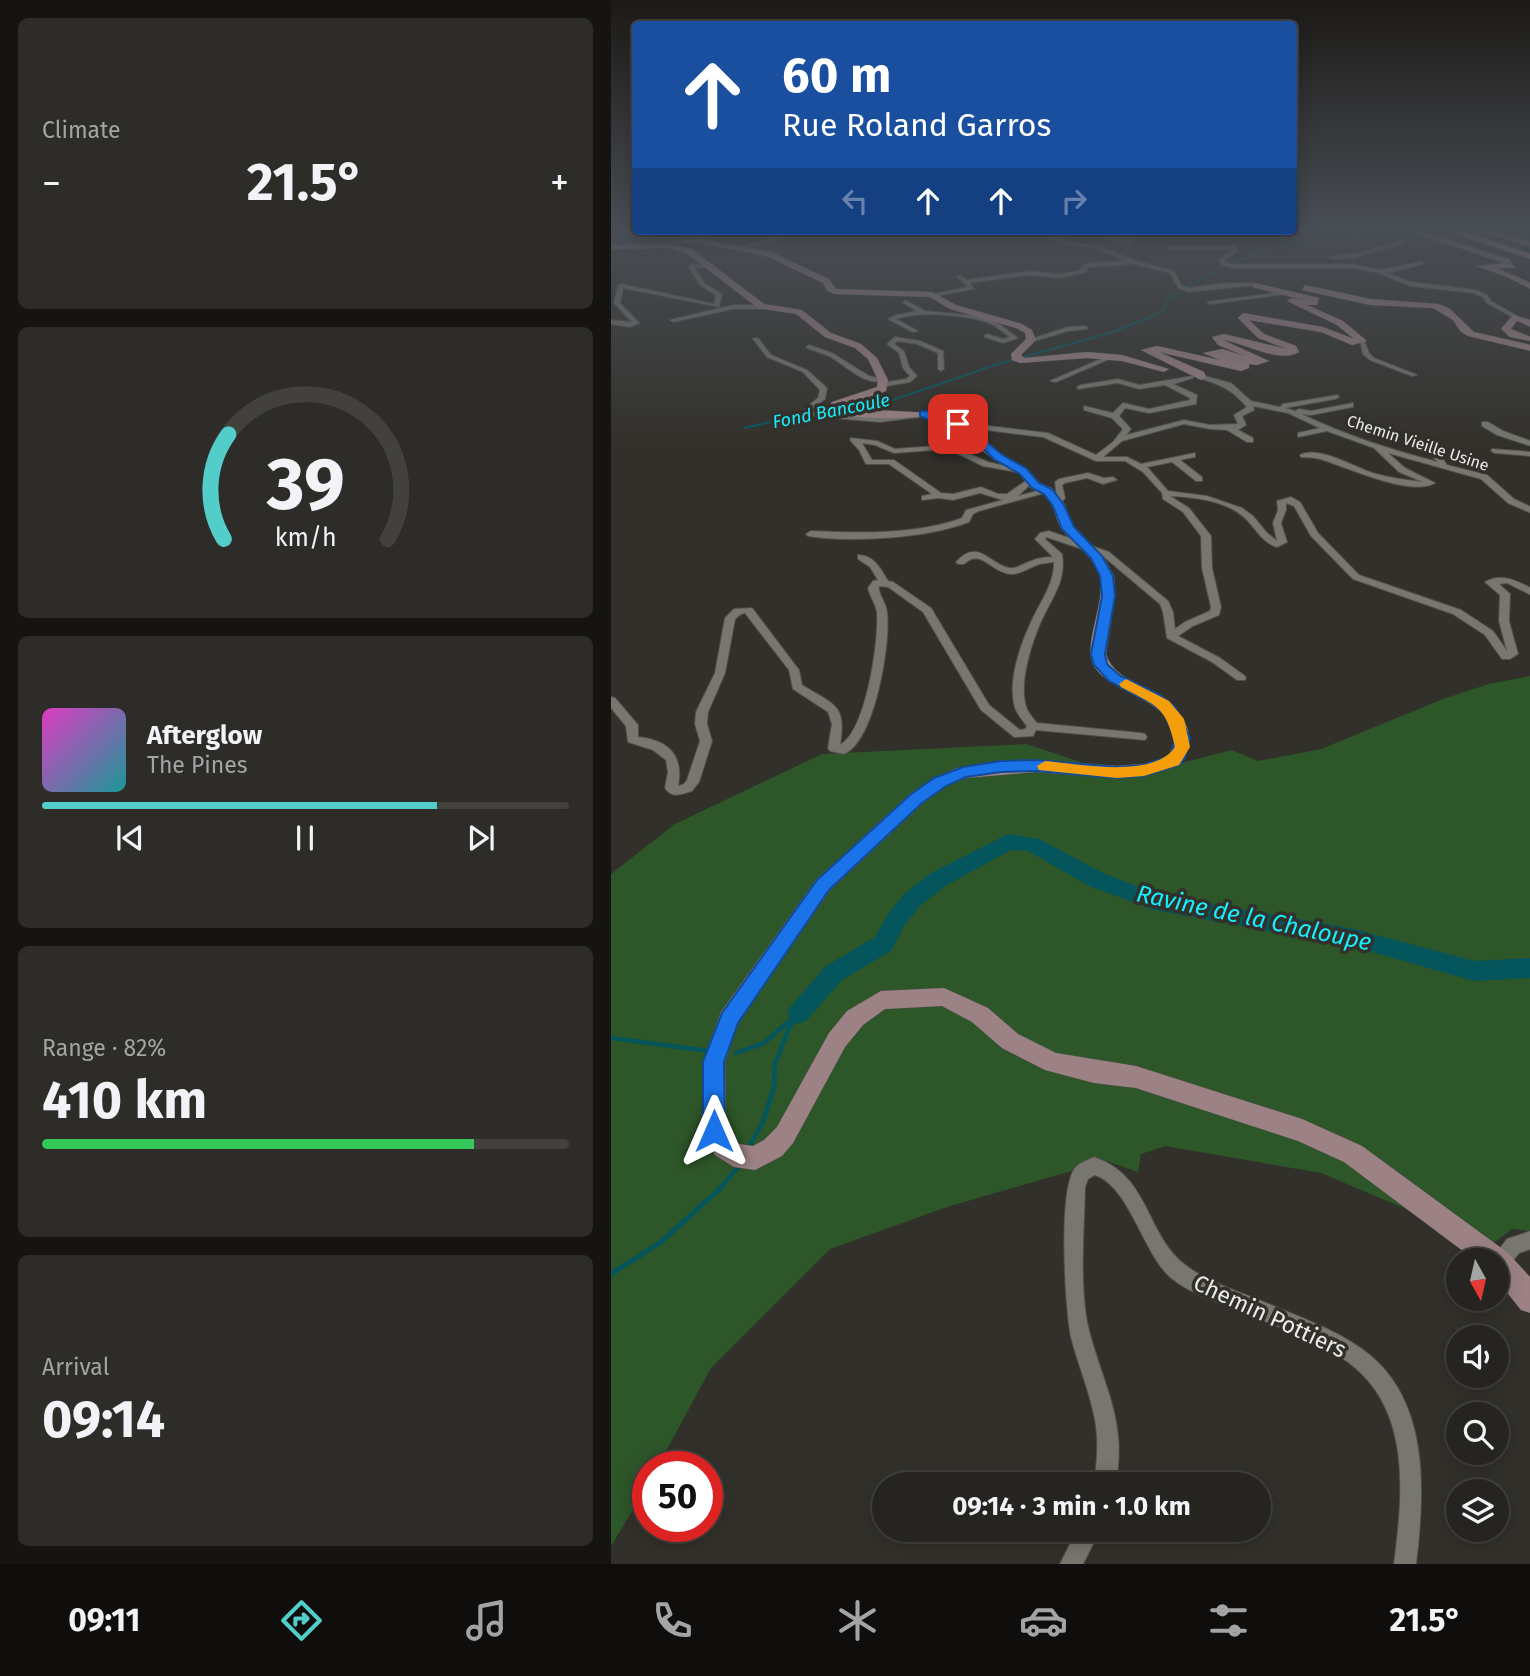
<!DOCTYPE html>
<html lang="en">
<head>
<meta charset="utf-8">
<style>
	:root { --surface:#262420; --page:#2e2c29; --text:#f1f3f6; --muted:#a4a4a5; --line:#42413e; --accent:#53cdc9 }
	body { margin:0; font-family:"Fira Sans",sans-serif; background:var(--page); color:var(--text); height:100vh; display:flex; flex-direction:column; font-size:26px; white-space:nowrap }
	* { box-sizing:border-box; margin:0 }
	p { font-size:23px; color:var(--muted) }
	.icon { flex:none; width:38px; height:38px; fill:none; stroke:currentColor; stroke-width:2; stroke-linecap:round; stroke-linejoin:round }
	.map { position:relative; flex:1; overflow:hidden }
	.sheet { display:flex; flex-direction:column; gap:18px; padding:18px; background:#151412; width:611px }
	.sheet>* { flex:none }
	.guide { position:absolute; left:21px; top:21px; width:665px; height:214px; border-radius:7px; box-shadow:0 4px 18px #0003,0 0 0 2px var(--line); background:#1a4fa0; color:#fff; overflow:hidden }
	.needle { width:46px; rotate:172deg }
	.buttons { position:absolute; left:835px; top:1248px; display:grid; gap:14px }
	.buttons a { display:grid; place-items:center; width:63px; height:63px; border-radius:50%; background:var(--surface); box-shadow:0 4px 18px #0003,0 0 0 2px var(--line); font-size:35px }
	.speed { position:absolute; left:21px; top:1451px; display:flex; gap:14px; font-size:35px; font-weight:700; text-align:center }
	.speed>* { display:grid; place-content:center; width:91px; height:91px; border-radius:50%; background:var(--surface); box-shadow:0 4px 18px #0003,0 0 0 2px var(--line); line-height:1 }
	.speed .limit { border:10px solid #d22; background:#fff; color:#111 }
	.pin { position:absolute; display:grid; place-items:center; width:60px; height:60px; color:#fff; margin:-30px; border-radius:14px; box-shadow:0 4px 10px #0006 }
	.me { position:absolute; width:77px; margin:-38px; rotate:0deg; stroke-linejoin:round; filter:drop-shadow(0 0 5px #0008) }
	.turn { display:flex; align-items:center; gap:24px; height:147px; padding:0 35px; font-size:32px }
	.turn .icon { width:91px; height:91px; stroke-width:2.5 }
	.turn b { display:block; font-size:49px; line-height:60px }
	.lanes { display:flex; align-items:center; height:66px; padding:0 35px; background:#0003; justify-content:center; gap:35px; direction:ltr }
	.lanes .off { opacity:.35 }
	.big { font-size:52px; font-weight:700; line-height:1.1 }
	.sheet .tile { flex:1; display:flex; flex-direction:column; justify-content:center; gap:10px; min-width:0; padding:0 24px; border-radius:10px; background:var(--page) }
	.sheet .dial { align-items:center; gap:0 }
	.dial svg { height:182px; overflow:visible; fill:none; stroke:var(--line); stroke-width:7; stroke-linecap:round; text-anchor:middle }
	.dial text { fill:var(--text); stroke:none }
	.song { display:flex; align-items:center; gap:21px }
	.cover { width:84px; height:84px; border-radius:10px; background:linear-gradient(135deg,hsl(310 70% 55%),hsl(180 70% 35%)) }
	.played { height:7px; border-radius:4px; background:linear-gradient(90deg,var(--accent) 75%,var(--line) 75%) }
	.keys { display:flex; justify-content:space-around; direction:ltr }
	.heat { display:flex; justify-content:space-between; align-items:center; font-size:38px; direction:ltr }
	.charge { height:10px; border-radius:5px; background:linear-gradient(90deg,#34c759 82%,var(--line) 0) }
	.trip { position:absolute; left:261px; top:1472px; width:399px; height:70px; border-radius:35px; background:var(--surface); box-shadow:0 4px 18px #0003,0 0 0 2px var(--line); font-weight:700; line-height:70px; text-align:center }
	.menu { display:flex; height:112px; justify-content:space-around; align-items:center; background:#0f0e0d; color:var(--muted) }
	.menu .icon { width:49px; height:49px }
	.menu .selected { color:var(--accent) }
	.menu b { font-size:32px; color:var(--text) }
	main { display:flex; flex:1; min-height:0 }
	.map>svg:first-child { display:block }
	.green { fill:#2d5629 }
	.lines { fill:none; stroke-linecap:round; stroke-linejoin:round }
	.stream-far2 { stroke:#04565c; stroke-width:2 }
	.stream-far1 { stroke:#04565c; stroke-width:4.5 }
	.stream { stroke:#04565c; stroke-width:5 }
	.river { fill:#04565c; fill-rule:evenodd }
	.minor-casing { stroke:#514f4a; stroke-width:2 }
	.secondary-casing { stroke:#514f4a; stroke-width:1 }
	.trunk-casing { stroke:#514f4a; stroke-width:2 }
	.minor { fill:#77766f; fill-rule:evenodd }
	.secondary { fill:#9c8285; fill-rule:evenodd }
	.trunk { fill:#da97a8; fill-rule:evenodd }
	.route { fill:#1a73e8; stroke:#114b97; stroke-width:2 }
	.slow { fill:#f59e0b }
	.labels { text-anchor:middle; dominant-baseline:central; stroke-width:7; stroke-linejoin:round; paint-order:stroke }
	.far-street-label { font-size:16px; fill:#ecebe7; stroke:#32302a }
	.far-water-label { font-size:18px; font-style:italic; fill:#16eefe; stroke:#32302a }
	.near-street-label { font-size:23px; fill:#ecebe7; stroke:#32302a }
	.near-water-label { font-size:24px; font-style:italic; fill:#16eefe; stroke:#32302a }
</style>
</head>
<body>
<main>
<section class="sheet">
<div class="tile"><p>Climate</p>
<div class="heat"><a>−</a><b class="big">21.5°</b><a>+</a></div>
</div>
<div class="tile dial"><svg viewBox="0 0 100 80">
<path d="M14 69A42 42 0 1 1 86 69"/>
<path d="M14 69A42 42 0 0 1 16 23" stroke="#53cdc9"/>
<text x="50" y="56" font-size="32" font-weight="700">39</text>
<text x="50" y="72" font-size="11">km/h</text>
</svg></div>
<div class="tile">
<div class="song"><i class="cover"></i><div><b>Afterglow</b><p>The Pines</p></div></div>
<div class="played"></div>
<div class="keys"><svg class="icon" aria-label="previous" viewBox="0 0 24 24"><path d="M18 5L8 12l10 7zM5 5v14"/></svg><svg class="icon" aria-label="pause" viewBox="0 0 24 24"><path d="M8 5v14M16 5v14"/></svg><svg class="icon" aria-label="next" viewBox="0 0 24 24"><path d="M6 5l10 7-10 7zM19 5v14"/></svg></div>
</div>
<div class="tile"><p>Range · 82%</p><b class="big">410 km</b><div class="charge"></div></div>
<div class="tile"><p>Arrival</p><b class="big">09:14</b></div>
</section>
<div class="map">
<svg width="920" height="1564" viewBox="0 0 920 1564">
	<rect width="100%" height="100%" fill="#32302a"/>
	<!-- green -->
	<polygon class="green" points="919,676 919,1231 901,1229 880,1245 710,1173 554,1146 530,1154 527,1172 495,1161 336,1207 219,1249 100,1368 47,1466 37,1466 37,1485 0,1546 0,874 64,824 211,754 415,744 515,777 621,750 647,761 710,749 832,699 878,684"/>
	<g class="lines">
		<!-- stream-far2 -->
		<g class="stream-far2">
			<polyline points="620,264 665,246 781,230"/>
			<polyline points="227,407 264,406 384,365 502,332 549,313 558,299 612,266"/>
			<polyline points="133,428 220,409"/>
		</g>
		<!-- stream-far1 -->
		<g class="stream-far1">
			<polyline points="0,1038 98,1051"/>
			<polyline points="125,1053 153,1043 183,1017"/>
			<polyline points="136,1150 152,1122 163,1087 164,1064 178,1028 188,1013"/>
			<polyline points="110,1187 128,1166"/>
		</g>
		<!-- stream -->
		<polyline class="stream" points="0,1274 50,1242 112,1186"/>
		<!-- river -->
		<g class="river">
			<polygon points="37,231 54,231 0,242 0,238"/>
			<polygon points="397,834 428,839 494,874 544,893 743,929 863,961 920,958 920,978 863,981 743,947 543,910 478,886 417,851 400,850 336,885 309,906 293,926 280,951 231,980 196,1020 188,1024 180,1020 176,1013 180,1006 215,966 264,937 277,914 293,894 320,873"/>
		</g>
		<defs>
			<g id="minor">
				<polygon points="139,231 147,231 171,239 124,250 124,248 162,239"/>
				<polygon points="419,231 427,231 459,242 487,246 522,260 563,271 571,286 578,288 613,283 644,283 647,285 577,292 567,288 559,273 519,263 517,265 478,267 475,272 449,278 418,275 359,283 363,289 321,297 318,295 357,287 346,277 349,275 356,280 418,271 449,274 470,270 471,266 477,263 516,261 484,248 456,244"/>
				<polygon points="464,231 474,231 516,241 513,231 519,231 522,243 519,245"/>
				<polygon points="791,241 793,244 742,258 720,259 717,257 742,254"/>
				<polygon points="558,246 625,246 627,251 614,260 615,263 621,264 741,264 770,270 811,261 813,264 776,273 800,282 865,290 876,295 880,301 908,317 903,318 876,303 872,297 862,293 799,286 768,273 741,268 621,268 611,265 608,260 621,249 556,249"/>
				<polygon points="80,264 100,267 84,268 93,283 111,294 108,307 12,288 9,303 28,323 19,327 0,324 0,320 21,322 3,303 7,286 10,284 103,304 105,295 89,285 77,266"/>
				<polygon points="678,291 676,294 599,304 596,302"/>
				<path d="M294,300L314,311L386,318L384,321L407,338L392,343L374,337L373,336L376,334L392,339L399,337C392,332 383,324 375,322C350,314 310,311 285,319L307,331L302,332L277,319L285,315L306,311L292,303Z"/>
				<polygon points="122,305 153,305 156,307 153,309 122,309 62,322 59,320"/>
				<polygon points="474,326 477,328 476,329 457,331 420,342 417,340 457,327"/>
				<polygon points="284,337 309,341 332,351 333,369 330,371 327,369 327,353 306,344 286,341 283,344 293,351 298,367 306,376 299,382 270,387 270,383 295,379 299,376 292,368 288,353 276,344"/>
				<path d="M143,338H147L160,355L196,370L216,388L214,399L201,409L203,412L269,418L325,411L353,423L437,433L485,455L502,442L512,429L501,418L473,410V406L502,413L512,403L538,409L579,400V398L554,385L528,389L507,383L467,389L466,387L470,385L507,379L528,385L582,376V378L562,384L586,395L585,404L538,413L514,408L508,416L520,429L515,435L573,420L599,425L627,424L623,415L636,407C619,388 612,386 588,378L586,377L590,375L620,383L640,401L669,407L672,404L727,395L728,397L724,399L674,408L684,411L688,409L700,411L742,403V407L700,415L690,414C734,435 780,450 827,462L821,456L802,443L809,441L827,452L836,465L876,475L903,499L920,507V513L897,503L870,479L777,453L794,468L824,483C800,497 738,468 712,460C705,457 697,458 690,457L689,455C707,445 743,467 762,473C778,478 796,480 812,482L788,472L763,448L716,431L687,437V433L709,428L677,413L642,406L643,410L631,416L635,425L627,430L642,438V442H636L616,430L599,429L573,424L511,441L492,457H516L530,464L584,453V457L569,460L591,477V481H585L561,462L536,467L557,491L596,496L631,508L642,516L656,533L666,541L662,523L667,510L666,501L680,497L689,502L707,533L748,575L850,610L882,631L896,651L888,621L889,595L874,582C890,573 904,580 920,588V595L896,583L888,584L899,594L898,621L907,654L899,659H891L874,635L842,614L742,579L700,536L683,506L675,503V510L670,523L676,542L666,547C650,542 645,528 633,517C615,501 583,497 559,496L578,508L600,536L601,568L610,607L608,615L582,626L567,636L609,658L634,676L635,678L634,680H626L601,662L556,638L552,612L549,604L492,556L435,537L434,539L451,554C455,578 444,594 433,615C422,638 406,684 416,709C418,714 422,718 426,723L530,733L534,734L536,737L534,740L425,730L422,736L403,737L370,710L312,612L277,587L268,586C267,595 275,602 276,612C280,642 264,742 233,754L219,751L217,748L221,724L217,712L182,689L178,670L134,613L130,614L124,619L114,673L97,712L96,724L101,741L88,782L81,791C71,794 61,799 54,788L57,772L55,760L42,750L17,742L15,726L0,708V697L4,698L27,725V737C57,740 73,755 67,786L73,784L76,780L89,741L84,724L85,712L104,673L114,618L123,609L141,608L188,670L191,685C223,705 236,704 229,745C255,731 268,642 266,613C265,604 259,597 257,588L262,581L267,580L259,567L247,559V555C263,555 270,569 277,581L282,582L320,608L378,705L409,730L414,729L416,726C412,721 407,715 404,708C396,680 410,643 422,618C431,599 443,584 443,562C437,563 431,563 426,565C417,568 409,575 399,574C380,572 370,548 353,564H347L345,562C368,537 378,565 399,568C406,569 413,563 420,561C427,558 434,557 442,557L424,539L429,533L438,531L498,552L557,601L562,612L564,629L574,622L599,611L600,607L591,568L590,536L572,512L552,499L551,493L532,472L514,461H485L432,437L351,427L324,415L269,422L198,416L193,409L207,398L209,390L192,372L156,357L142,339Z"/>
				<polygon points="749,340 753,340 758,353 763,358 806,375 801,376 759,360 752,354"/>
				<path d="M198,345L221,353L258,376L276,380C255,388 236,366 218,356C211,353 203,351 196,348L195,347Z"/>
				<polygon points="499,355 502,357 501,358 445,382 439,381"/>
				<polygon points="871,422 877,422 892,431 920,441 920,446 886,435 871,426"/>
				<path d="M240,438L266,441L284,449L338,445L377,462L416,471L412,473L372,466L337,449L283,453L264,445L251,443L261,460H283L330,493L342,494L370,487L387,494H396L420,477L424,480L407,496L437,488L441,491L368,511L362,514L358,522C316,538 242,543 197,536L195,534L200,531C248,533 306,535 351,518L355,510L392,500L369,493L342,500L328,498L311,500V496L321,494L278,464H255L248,450L239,440Z"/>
				<polygon points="881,449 920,452 920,456 884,453 880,451"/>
				<polygon points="477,473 493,478 502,477 506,480 492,484 476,478 454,483 451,485 454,498 449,504 443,504 442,502 446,498 444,482 448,479"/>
				<path d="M483,1157C539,1176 534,1233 573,1264C598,1284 631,1292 660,1305C691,1318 723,1329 751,1349C819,1397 814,1490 805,1564H783C792,1494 801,1409 737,1362C708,1342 673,1329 641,1316C613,1304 582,1296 559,1277C532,1253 518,1186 484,1175L477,1179L474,1187C473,1230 469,1274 475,1316C482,1357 503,1394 507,1436C509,1452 507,1468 505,1484H483C486,1462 488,1442 484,1420C479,1392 467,1365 460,1337C454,1308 447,1190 464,1168C468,1163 477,1160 483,1157Z"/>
				<polygon points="920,1231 920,1249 908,1253 895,1269 886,1270 886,1260 880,1260 896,1239"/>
				<polygon points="466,1530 489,1530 472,1564 449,1564"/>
			</g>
			<g id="secondary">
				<polygon points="0,230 5,230 0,233"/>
				<polygon points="796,230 807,230 898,259 904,268 886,268 920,283 920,289 894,276 865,266 892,263"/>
				<polygon points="868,230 879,230 920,242 920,247"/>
				<polygon points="88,239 160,252 218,279 225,289 321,292 345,305 411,324 421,330 425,340 410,355 413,358 476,352 511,355 558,369 553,372 511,361 476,358 409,363 401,360 400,354 415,339 414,333 405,328 339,309 319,297 223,294 216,291 212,283 155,256 88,243 58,242"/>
				<path d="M57,244L81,249L153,304L191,310L220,333L250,344L266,358L277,380L275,391L228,408L321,413L377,442L391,455L416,469L429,483L441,488L454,505L463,528L490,553L503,576L504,596L495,654C504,686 553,685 572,719C582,737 579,748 569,765L533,776L506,778L425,772L355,778L335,786L311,804L219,890L127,1023L114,1062L115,1128L128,1144L142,1146L153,1140L166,1127L218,1033L236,1011L270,991L333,988L377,1008L407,1034L445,1053L525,1066L691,1119L751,1146L897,1253L920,1278V1313L910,1310L886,1280V1260H864L733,1162L687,1141L525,1088L483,1083L434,1070L391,1048L361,1022L331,1006L274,1009L252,1025L234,1047L182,1143L171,1156L144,1170L123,1167L104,1155L91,1131L92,1062L110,1012L205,880L299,794L323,778L346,768L390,761L425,760L506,766L533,764L557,757C588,704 500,697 483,666C471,645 495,603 489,577C485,558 465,547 453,532C444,522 445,506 434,495C430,492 424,491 420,488C415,484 412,476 406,472C399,467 390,465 383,459C364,446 338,424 315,418C306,416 293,418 284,418C262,418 241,418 220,413L217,407L221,402L266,387L267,380L257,359L244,348L214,337L185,314L147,308L75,253L57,248L0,249V245Z"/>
				<path d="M644,283L708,298L706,305H696L732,321L756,341L741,345L710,332L638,320L653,334L685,346L688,352C668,364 634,343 612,340L658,361L646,365L638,364V368L630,371L548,352L593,372L595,377L590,380L530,350L546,346L609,360L592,353L611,349L634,356L607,345L601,337L613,334L676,349L647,338L627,318L632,313L712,327L743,339L726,325L676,301L680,298L693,300L641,287Z"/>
				<polygon points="694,285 759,299 828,304 839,309 863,332 920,345 920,351 857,336 850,332 842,320 822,308 759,305 691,290"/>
				<polygon points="902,315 920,320 920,327 906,321 900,329 920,337 920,341 899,337 890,329"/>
			</g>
			<polygon id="trunk" points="835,230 847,230 920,254 920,259"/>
		</defs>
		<!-- minor casing -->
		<use href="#minor" class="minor-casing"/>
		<!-- secondary casing -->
		<use href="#secondary" class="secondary-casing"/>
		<!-- trunk casing -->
		<use href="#trunk" class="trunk-casing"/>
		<!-- minor -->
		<use href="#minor" class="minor"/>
		<!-- secondary -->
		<use href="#secondary" class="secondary"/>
		<!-- trunk -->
		<use href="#trunk" class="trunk"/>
	</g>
	<!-- sky -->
	<linearGradient id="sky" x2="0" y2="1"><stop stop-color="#1c1a17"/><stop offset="0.51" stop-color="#494e55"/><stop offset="1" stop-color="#494e55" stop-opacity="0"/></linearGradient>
	<rect width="920" height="449" fill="url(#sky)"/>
	<!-- route -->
	<polygon class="route" points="312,411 332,412 351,422 351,426 345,426 376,442 390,454 416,469 428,483 441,489 453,505 463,527 491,556 502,576 504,596 494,654 496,664 508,675 549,695 564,707 579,738 574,758 568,765 533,776 506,778 425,771 390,772 355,777 335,786 311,803 218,890 127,1023 113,1062 114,1131 111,1138 103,1141 96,1138 92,1131 92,1062 111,1013 206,880 299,795 323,778 352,767 390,761 425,760 506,767 532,765 557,757 561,752 564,738 553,713 538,702 498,681 483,665 480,654 491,596 489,576 480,558 451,529 442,506 433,494 421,488 409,474 383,459 369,446 309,416 309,412"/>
	<!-- slow -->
	<path class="slow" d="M515,679L558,701L573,719L579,747L568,765L533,776L506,778L428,770L426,766L434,761C467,764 543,779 564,747C555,705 545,706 510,687L508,684Z"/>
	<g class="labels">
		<!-- far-street labels -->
		<g class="far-street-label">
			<text transform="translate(807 443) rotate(18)">Chemin Vieille Usine</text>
		</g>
		<!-- far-water labels -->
		<g class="far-water-label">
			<text transform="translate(220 411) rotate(-11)">Fond Bancoule</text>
		</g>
		<!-- near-street labels -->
		<g class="near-street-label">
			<text transform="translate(659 1316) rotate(25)">Chemin Pottiers</text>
		</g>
		<!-- near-water labels -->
		<g class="near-water-label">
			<text transform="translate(643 918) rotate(12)">Ravine de la Chaloupe</text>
		</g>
	</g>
</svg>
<div class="buttons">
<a><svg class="needle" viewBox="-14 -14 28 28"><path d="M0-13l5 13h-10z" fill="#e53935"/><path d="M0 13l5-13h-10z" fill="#a4a4a5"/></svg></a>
<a><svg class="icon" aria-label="sound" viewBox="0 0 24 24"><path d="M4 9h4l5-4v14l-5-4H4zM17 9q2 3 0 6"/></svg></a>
<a><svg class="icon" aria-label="search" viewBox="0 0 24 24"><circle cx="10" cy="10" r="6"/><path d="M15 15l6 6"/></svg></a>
<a><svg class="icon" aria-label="layers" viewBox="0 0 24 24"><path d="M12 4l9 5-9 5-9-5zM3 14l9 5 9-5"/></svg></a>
</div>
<div class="speed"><div class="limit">50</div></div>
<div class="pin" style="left:347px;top:424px;background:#d93025"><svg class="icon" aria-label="arrive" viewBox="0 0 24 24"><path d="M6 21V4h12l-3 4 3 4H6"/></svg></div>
<svg class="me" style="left:103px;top:1131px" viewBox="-20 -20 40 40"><path d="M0-17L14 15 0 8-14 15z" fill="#1a73e8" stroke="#fff" stroke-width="4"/></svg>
<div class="trip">09:14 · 3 min · 1.0 km</div>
<div class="guide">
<div class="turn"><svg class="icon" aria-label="ahead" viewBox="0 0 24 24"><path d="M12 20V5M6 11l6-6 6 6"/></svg><div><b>60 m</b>Rue Roland Garros</div></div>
<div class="lanes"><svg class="icon off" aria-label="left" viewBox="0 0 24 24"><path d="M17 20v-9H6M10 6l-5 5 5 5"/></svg><svg class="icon" aria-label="ahead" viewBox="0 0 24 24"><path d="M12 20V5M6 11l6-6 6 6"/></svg><svg class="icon" aria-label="ahead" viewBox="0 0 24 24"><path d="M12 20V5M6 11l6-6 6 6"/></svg><svg class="icon off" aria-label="right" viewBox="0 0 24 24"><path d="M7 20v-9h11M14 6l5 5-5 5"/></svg></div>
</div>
</div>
</main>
<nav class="menu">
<b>09:11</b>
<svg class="icon selected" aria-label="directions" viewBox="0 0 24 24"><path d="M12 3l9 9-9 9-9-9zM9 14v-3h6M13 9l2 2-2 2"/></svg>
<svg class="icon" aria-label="music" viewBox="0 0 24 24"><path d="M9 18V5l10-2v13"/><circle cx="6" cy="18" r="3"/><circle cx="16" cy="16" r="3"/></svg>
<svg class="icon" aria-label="phone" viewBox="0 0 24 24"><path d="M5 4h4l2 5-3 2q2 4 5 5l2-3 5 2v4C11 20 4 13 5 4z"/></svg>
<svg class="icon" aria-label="climate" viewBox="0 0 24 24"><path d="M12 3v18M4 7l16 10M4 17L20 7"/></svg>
<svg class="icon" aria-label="car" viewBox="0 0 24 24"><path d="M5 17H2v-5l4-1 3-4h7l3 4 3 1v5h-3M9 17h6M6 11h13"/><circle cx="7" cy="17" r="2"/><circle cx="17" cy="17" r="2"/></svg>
<svg class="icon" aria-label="filters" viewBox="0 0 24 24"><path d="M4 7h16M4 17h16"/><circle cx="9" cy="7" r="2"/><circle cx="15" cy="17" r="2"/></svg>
<b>21.5°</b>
</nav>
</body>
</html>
